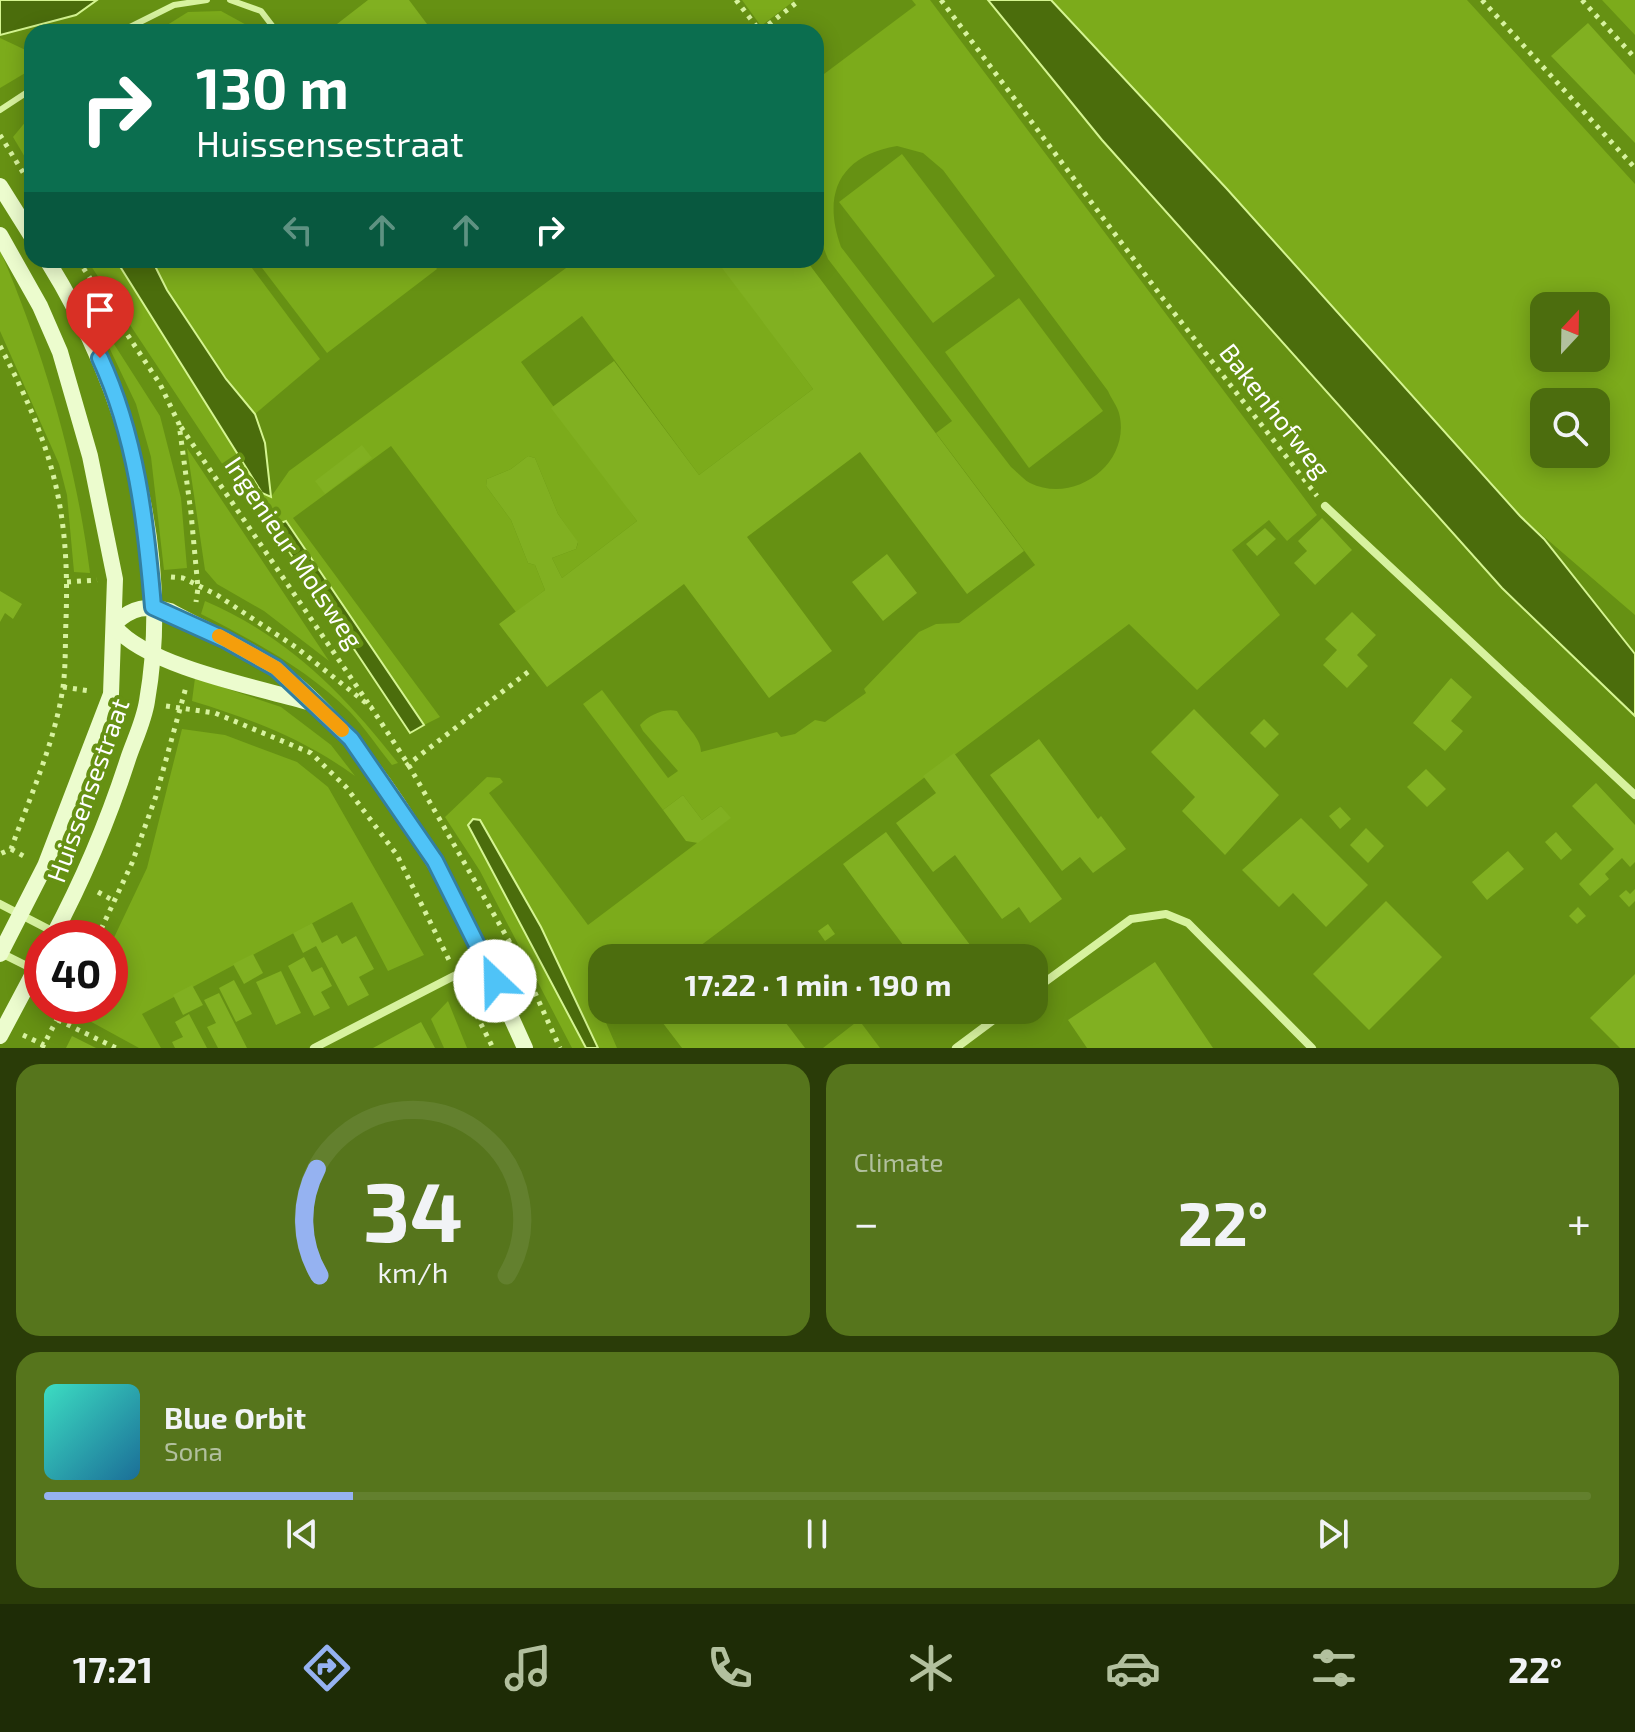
<!DOCTYPE html>
<html lang="en">
<head>
<meta charset="utf-8">
<style>
	:root { --surface:#4c6d0e; --page:#56751c; --text:#f1f3f6; --muted:#b2c09e; --line:#63802e; --accent:#95b2f1 }
	body { margin:0; font-family:"Exo 2",sans-serif; background:var(--page); color:var(--text); height:100vh; display:flex; flex-direction:column; font-size:30px; white-space:nowrap }
	* { box-sizing:border-box; margin:0 }
	p { font-size:26px; color:var(--muted) }
	.icon { flex:none; width:44px; height:44px; fill:none; stroke:currentColor; stroke-width:2; stroke-linecap:round; stroke-linejoin:round }
	.map { position:relative; height:1048px; overflow:hidden }
	.side { display:flex; flex-direction:column; gap:16px; padding:16px; background:#2a3c08; flex:1 }
	.side>* { flex:none }
	.guide { position:absolute; left:24px; top:24px; width:800px; height:244px; border-radius:24px; box-shadow:0 4px 20px #0003; background:#0b6e4f; color:#fff; overflow:hidden }
	.needle { width:52px; rotate:22deg }
	.buttons { position:absolute; left:1530px; top:292px; display:grid; gap:16px }
	.buttons a { display:grid; place-items:center; width:80px; height:80px; border-radius:16px; background:var(--surface); box-shadow:0 4px 20px #0003; font-size:40px }
	.speed { position:absolute; left:24px; top:920px; display:flex; gap:16px; font-size:40px; font-weight:700; text-align:center }
	.speed>* { display:grid; place-content:center; width:104px; height:104px; border-radius:50%; background:var(--surface); box-shadow:0 4px 20px #0003; line-height:1 }
	.speed .limit { border:12px solid #d22; background:#fff; color:#111 }
	.pin { position:absolute; display:grid; place-items:center; width:68px; height:68px; color:#fff; margin:-82px -34px; border-radius:50% 50% 50% 0; rotate:-45deg; box-shadow:0 0 8px #0007 }
	.pin .icon { rotate:45deg }
	.me { position:absolute; width:88px; margin:-44px; rotate:336deg; stroke-linejoin:round; filter:drop-shadow(0 0 6px #0008) }
	.turn { display:flex; align-items:center; gap:28px; height:168px; padding:0 40px; font-size:36px }
	.turn .icon { width:104px; height:104px; stroke-width:2.5 }
	.turn b { display:block; font-size:56px; line-height:68px }
	.lanes { display:flex; align-items:center; height:76px; padding:0 40px; background:#0003; justify-content:center; gap:40px; direction:ltr }
	.lanes .off { opacity:.35 }
	.big { font-size:60px; font-weight:700; line-height:1.1 }
	.side .widget { flex:1; display:flex; flex-direction:column; justify-content:center; gap:12px; min-width:0; padding:0 28px; border-radius:24px; background:var(--page) }
	.side .dial { align-items:center; gap:0 }
	.dial svg { height:208px; overflow:visible; fill:none; stroke:var(--line); stroke-width:7; stroke-linecap:round; text-anchor:middle }
	.dial text { fill:var(--text); stroke:none }
	.song { display:flex; align-items:center; gap:24px }
	.cover { width:96px; height:96px; border-radius:12px; background:linear-gradient(135deg,hsl(170 70% 55%),hsl(200 70% 35%)) }
	.played { height:8px; border-radius:4px; background:linear-gradient(90deg,var(--accent) 20%,var(--line) 20%) }
	.keys { display:flex; justify-content:space-around; direction:ltr }
	.heat { display:flex; justify-content:space-between; align-items:center; font-size:44px; direction:ltr }
	.side .tiles { flex:1; display:grid; gap:16px; grid-template-columns:1fr 1fr }
	.widget:last-child { grid-column:span 2 }
	.trip { position:absolute; left:588px; top:944px; width:460px; height:80px; border-radius:24px; background:var(--surface); box-shadow:0 4px 20px #0003; font-weight:700; line-height:80px; text-align:center }
	.tabs { display:flex; height:128px; justify-content:space-around; align-items:center; background:#1e2c06; color:var(--muted) }
	.tabs .icon { width:56px; height:56px }
	.tabs .selected { color:var(--accent) }
	.tabs b { font-size:36px; color:var(--text) }
	.map>svg:first-child { display:block }
	.green { fill:#7cab1b; fill-rule:evenodd }
	.water { fill:#4b6d0c; stroke:#d5f591; stroke-width:2 }
	.building { fill:#81b021 }
	.lines { fill:none; stroke-linecap:round; stroke-linejoin:round }
	.path { stroke:#d7f29f; stroke-width:5; stroke-dasharray:4 6; stroke-linecap:butt }
	.lane { stroke:#d7f29f; stroke-width:6 }
	.street { stroke:#d7f29f; stroke-width:8 }
	.secondary { stroke:#ecfcce; stroke-width:16 }
	.route-casing { stroke:#337fa1; stroke-width:20 }
	.route { stroke:#4fc3f7; stroke-width:14 }
	.slow { stroke:#f59e0b; stroke-width:14 }
	.labels { text-anchor:middle; dominant-baseline:central; stroke-width:8; stroke-linejoin:round; paint-order:stroke }
	.street-label { font-size:26px; fill:#fff; stroke:#669113 }
</style>
</head>
<body>
<div class="map">
<svg width="1635" height="1048" viewBox="0 0 1635 1048">
	<rect width="100%" height="100%" fill="#669113"/>
	<!-- green -->
	<g class="green">
		<polygon points="742,0 795,0 761,26"/>
		<path d="M912,0H930L1317,515L1287,541L1269,520L1232,550L1280,615L1197,690L1129,624L684,958H602V1010H614L604,1018L617,1048H572L480,871L445,817L487,777L500,778L503,782L489,793L588,925L730,818L721,806L702,820L683,795L663,810L583,704L602,690L668,778L678,771L643,731L640,725C649,715 664,708 677,711C684,725 701,737 701,752L777,732L781,737L795,734L815,720L825,722L866,693L864,689L919,632L936,624L959,623L1035,565L936,433L952,421L828,259L816,229V80L916,5ZM897,146L923,153L943,170L1108,391C1111,398 1117,406 1119,413C1132,463 1075,505 1030,483C1024,480 1017,472 1011,467L841,247C822,194 839,156 897,146Z"/>
		<path d="M1051,0H1467L1635,184V615L1520,516L1227,189ZM1544,306H1596V358H1544ZM1544,402H1596V454H1544Z"/>
		<polygon points="1602,0 1635,0 1635,35"/>
		<polygon points="221,11 259,32 156,32 188,12"/>
		<polygon points="0,38 32,53 32,69 0,88"/>
		<polygon points="32,114 32,169 13,137"/>
		<polygon points="902,154 995,276 933,323 839,202"/>
		<path d="M0,250C44,353 76,462 90,573L74,572L67,495L59,464L0,331Z"/>
		<polygon points="87,260 116,260 262,493 271,497 289,471 577,260 717,260 813,389 699,475 582,316 521,362 637,521 562,578 552,558 576,549 578,543 558,514 535,458 528,456 511,469 487,479 486,486 511,520 528,563 535,565 545,590 516,612 391,446 293,518 440,717 424,725 287,521 272,526 262,524"/>
		<path d="M152,260H246L320,359L255,414C216,366 179,315 152,260Z"/>
		<polygon points="256,260 430,260 437,269 327,353"/>
		<polygon points="1019,298 1103,411 1029,468 945,352"/>
		<polygon points="89,305 160,416 181,498 187,568 164,570 151,457 136,404"/>
		<polygon points="187,448 329,661 264,611 217,584 205,570"/>
		<path d="M205,601C287,636 344,694 398,763L392,765C378,748 365,728 350,712C307,669 254,641 201,614Z"/>
		<path d="M195,678L281,707L331,745L355,776C304,739 251,719 192,701Z"/>
		<polygon points="182,729 225,735 297,762 328,787 424,955 388,971 352,902 142,1014 161,1048 139,1048 75,1013 79,1006 110,1006 110,946 147,868"/>
		<polygon points="448,1001 467,1048 444,1048 431,1019"/>
		<polygon points="859,1020 880,1048 823,1048"/>
	</g>
	<!-- water -->
	<g class="water">
		<polygon points="0,0 97,0 76,15 0,35"/>
		<polygon points="988,0 1051,0 1227,189 1520,516 1544,539 1635,654 1635,716 1502,588 1102,140"/>
		<polygon points="116,260 152,260 167,290 226,379 255,414 265,443 271,497 262,493"/>
		<polygon points="286,521 424,725 410,733 272,526"/>
		<polygon points="473,819 480,820 541,927 598,1048 586,1048 468,825"/>
	</g>
	<!-- building -->
	<g class="building">
		<polygon points="368,0 409,0 433,32 343,32 337,24"/>
		<polygon points="1588,23 1635,75 1635,143 1551,56"/>
		<polygon points="716,260 806,260 1024,551 967,594 860,452 747,537 832,651 769,698 684,584 547,687 499,624 545,590 535,565 528,563 511,520 486,486 487,479 511,469 528,456 535,458 558,514 578,542 576,549 552,558 562,578 637,521 551,408 614,361 699,475 813,389"/>
		<polygon points="362,445 372,458 325,494 315,481"/>
		<polygon points="1322,518 1352,550 1315,585 1294,563 1307,551 1298,541"/>
		<polygon points="1265,528 1276,539 1257,556 1246,544"/>
		<polygon points="887,554 917,593 883,621 852,582"/>
		<polygon points="0,591 22,604 13,619 5,613 0,622"/>
		<polygon points="1352,612 1376,635 1357,655 1368,666 1347,688 1323,665 1337,650 1325,639"/>
		<polygon points="1451,678 1472,697 1451,721 1463,731 1445,751 1413,723"/>
		<polygon points="1194,709 1279,795 1225,855 1182,811 1195,797 1151,752"/>
		<polygon points="1264,719 1279,734 1265,748 1250,733"/>
		<polygon points="1039,739 1098,819 1101,816 1126,849 1093,873 1080,857 1062,871 990,775"/>
		<polygon points="954,753 1062,899 1030,923 1019,907 1002,919 955,855 933,872 896,823 936,793 923,776"/>
		<polygon points="1426,769 1446,789 1427,807 1407,787"/>
		<polygon points="1596,783 1635,825 1635,862 1630,867 1622,858 1605,874 1609,879 1590,896 1579,884 1614,849 1572,806"/>
		<polygon points="683,795 702,820 721,806 731,818 698,843 686,841 663,810"/>
		<polygon points="1340,807 1351,819 1340,829 1329,816"/>
		<polygon points="1301,818 1368,885 1326,927 1293,893 1279,907 1242,870"/>
		<polygon points="1366,828 1384,846 1368,863 1350,845"/>
		<polygon points="886,832 958,929 980,958 913,958 879,913 843,864"/>
		<polygon points="1556,832 1572,850 1561,860 1545,842"/>
		<polygon points="1508,851 1524,869 1487,900 1472,882"/>
		<polygon points="1635,889 1635,901 1629,907 1619,896 1626,890 1630,894"/>
		<polygon points="1386,901 1442,957 1369,1030 1313,974"/>
		<polygon points="1578,907 1586,916 1577,924 1569,916"/>
		<polygon points="312,923 322,943 337,935 342,944 356,936 374,969 359,977 369,995 348,1006 316,946 303,953 293,933"/>
		<polygon points="828,924 835,934 825,941 818,931"/>
		<polygon points="253,954 263,973 244,984 233,964"/>
		<polygon points="304,957 312,972 322,967 332,986 321,992 330,1008 314,1016 288,966"/>
		<polygon points="1155,962 1213,1048 1087,1048 1068,1020"/>
		<polygon points="281,971 301,1013 276,1025 256,982"/>
		<polygon points="1635,974 1635,1048 1620,1048 1590,1018"/>
		<polygon points="234,980 252,1014 236,1022 219,988"/>
		<polygon points="192,985 203,1005 183,1015 173,995"/>
		<polygon points="219,993 247,1048 218,1048 207,1027 216,1023 204,1000"/>
		<polygon points="662,1010 776,1010 805,1048 682,1048 656,1014"/>
		<polygon points="189,1014 207,1048 175,1048 172,1042 183,1037 175,1022"/>
		<polygon points="421,1022 435,1048 373,1048"/>
		<polygon points="72,1036 96,1048 66,1048"/>
	</g>
	<g class="lines">
		<!-- path -->
		<g class="path">
			<polyline points="736,0 760,31 800,0"/>
			<polyline points="941,0 1164,300 1317,496"/>
			<polyline points="1482,0 1635,168"/>
			<polyline points="1582,0 1635,58"/>
			<polyline points="0,135 32,187"/>
			<polyline points="78,260 160,384 179,424 191,513 198,588 196,602"/>
			<path d="M0,346C52,445 70,508 66,620C65,642 66,665 63,687C55,742 30,797 11,849L0,854"/>
			<polyline points="181,427 368,703"/>
			<polyline points="171,577 183,578 217,595 297,648 371,707 408,764 521,962 560,1048"/>
			<polyline points="67,582 97,580"/>
			<polyline points="63,687 90,691"/>
			<polyline points="166,706 215,713 311,753 346,787 397,855 450,962"/>
			<polyline points="406,766 528,672"/>
			<polyline points="11,849 27,858"/>
			<polyline points="98,892 114,901"/>
			<polyline points="97,938 132,863 156,796 186,687"/>
			<polyline points="463,988 493,1048"/>
			<polyline points="58,1020 116,1048"/>
			<polyline points="23,1035 44,1045"/>
			<polyline points="42,1048 64,1006"/>
		</g>
		<!-- lane -->
		<g class="lane">
			<polyline points="230,0 261,11 277,32"/>
			<polyline points="120,32 174,5 207,0"/>
			<polyline points="0,110 32,89"/>
		</g>
		<!-- street -->
		<g class="street">
			<polyline points="1325,506 1635,795"/>
			<polyline points="0,904 54,932"/>
			<polyline points="1,953 35,970"/>
			<polyline points="1034,990 1131,919 1166,914 1188,923 1312,1048"/>
			<polyline points="314,1048 485,960"/>
			<polyline points="956,1048 1007,1010"/>
		</g>
		<!-- secondary -->
		<g class="secondary">
			<polyline points="0,186 32,237"/>
			<polyline points="0,235 40,306 60,352 90,456 115,579 111,694 45,866 0,954"/>
			<path d="M47,260C126,387 173,551 147,701C144,721 134,741 128,759C108,821 83,880 52,938"/>
			<path d="M115,623C133,607 146,605 170,611C205,631 245,645 277,669C393,757 467,919 525,1048"/>
			<path d="M115,627C148,667 260,688 312,703"/>
			<polyline points="0,1036 42,957"/>
		</g>
	</g>
	<g class="lines">
		<defs>
			<path id="route" d="M100,358C136,436 146,522 153,607L226,640L276,668L351,739L435,861L495,981"/>
		</defs>
		<!-- route casing -->
		<use href="#route" class="route-casing"/>
		<!-- route -->
		<use href="#route" class="route"/>
		<!-- slow -->
		<polyline class="slow" points="219,636 276,668 342,730"/>
	</g>
	<g class="labels">
		<!-- street labels -->
		<g class="street-label">
			<text transform="translate(1276 410) rotate(52)">Bakenhofweg</text>
			<text transform="translate(295 552) rotate(56)">Ingenieur Molsweg</text>
			<text transform="translate(87 790) rotate(-70)">Huissensestraat</text>
		</g>
	</g>
</svg>
<div class="buttons">
<a><svg class="needle" viewBox="-14 -14 28 28"><path d="M0-13l5 13h-10z" fill="#e53935"/><path d="M0 13l5-13h-10z" fill="#b2c09e"/></svg></a>
<a><svg class="icon" aria-label="search" viewBox="0 0 24 24"><circle cx="10" cy="10" r="6"/><path d="M15 15l6 6"/></svg></a>
</div>
<div class="speed"><div class="limit">40</div></div>
<div class="pin" style="left:100px;top:358px;background:#d93025"><svg class="icon" aria-label="arrive" viewBox="0 0 24 24"><path d="M6 21V4h12l-3 4 3 4H6"/></svg></div>
<svg class="me" style="left:495px;top:981px" viewBox="-20 -20 40 40"><circle r="19" fill="#fff"/><path d="M0-13L10 11 0 6-10 11z" fill="#4fc3f7"/></svg>
<div class="trip">17:22 · 1 min · 190 m</div>
<div class="guide">
<div class="turn"><svg class="icon" aria-label="right" viewBox="0 0 24 24"><path d="M7 20v-9h11M14 6l5 5-5 5"/></svg><div><b>130 m</b>Huissensestraat</div></div>
<div class="lanes"><svg class="icon off" aria-label="left" viewBox="0 0 24 24"><path d="M17 20v-9H6M10 6l-5 5 5 5"/></svg><svg class="icon off" aria-label="ahead" viewBox="0 0 24 24"><path d="M12 20V5M6 11l6-6 6 6"/></svg><svg class="icon off" aria-label="ahead" viewBox="0 0 24 24"><path d="M12 20V5M6 11l6-6 6 6"/></svg><svg class="icon" aria-label="right" viewBox="0 0 24 24"><path d="M7 20v-9h11M14 6l5 5-5 5"/></svg></div>
</div>
</div>
<section class="side">
<div class="tiles">
<div class="widget dial"><svg viewBox="0 0 100 80">
<path d="M14 69A42 42 0 1 1 86 69"/>
<path d="M14 69A42 42 0 0 1 13 28" stroke="#95b2f1"/>
<text x="50" y="56" font-size="32" font-weight="700">34</text>
<text x="50" y="72" font-size="11">km/h</text>
</svg></div>
<div class="widget"><p>Climate</p>
<div class="heat"><a>−</a><b class="big">22°</b><a>+</a></div>
</div>
<div class="widget">
<div class="song"><i class="cover"></i><div><b>Blue Orbit</b><p>Sona</p></div></div>
<div class="played"></div>
<div class="keys"><svg class="icon" aria-label="previous" viewBox="0 0 24 24"><path d="M18 5L8 12l10 7zM5 5v14"/></svg><svg class="icon" aria-label="pause" viewBox="0 0 24 24"><path d="M8 5v14M16 5v14"/></svg><svg class="icon" aria-label="next" viewBox="0 0 24 24"><path d="M6 5l10 7-10 7zM19 5v14"/></svg></div>
</div>
</div>
</section>
<nav class="tabs">
<b>17:21</b>
<svg class="icon selected" aria-label="directions" viewBox="0 0 24 24"><path d="M12 3l9 9-9 9-9-9zM9 14v-3h6M13 9l2 2-2 2"/></svg>
<svg class="icon" aria-label="music" viewBox="0 0 24 24"><path d="M9 18V5l10-2v13"/><circle cx="6" cy="18" r="3"/><circle cx="16" cy="16" r="3"/></svg>
<svg class="icon" aria-label="phone" viewBox="0 0 24 24"><path d="M5 4h4l2 5-3 2q2 4 5 5l2-3 5 2v4C11 20 4 13 5 4z"/></svg>
<svg class="icon" aria-label="climate" viewBox="0 0 24 24"><path d="M12 3v18M4 7l16 10M4 17L20 7"/></svg>
<svg class="icon" aria-label="car" viewBox="0 0 24 24"><path d="M5 17H2v-5l4-1 3-4h7l3 4 3 1v5h-3M9 17h6M6 11h13"/><circle cx="7" cy="17" r="2"/><circle cx="17" cy="17" r="2"/></svg>
<svg class="icon" aria-label="filters" viewBox="0 0 24 24"><path d="M4 7h16M4 17h16"/><circle cx="9" cy="7" r="2"/><circle cx="15" cy="17" r="2"/></svg>
<b>22°</b>
</nav>
</body>
</html>
